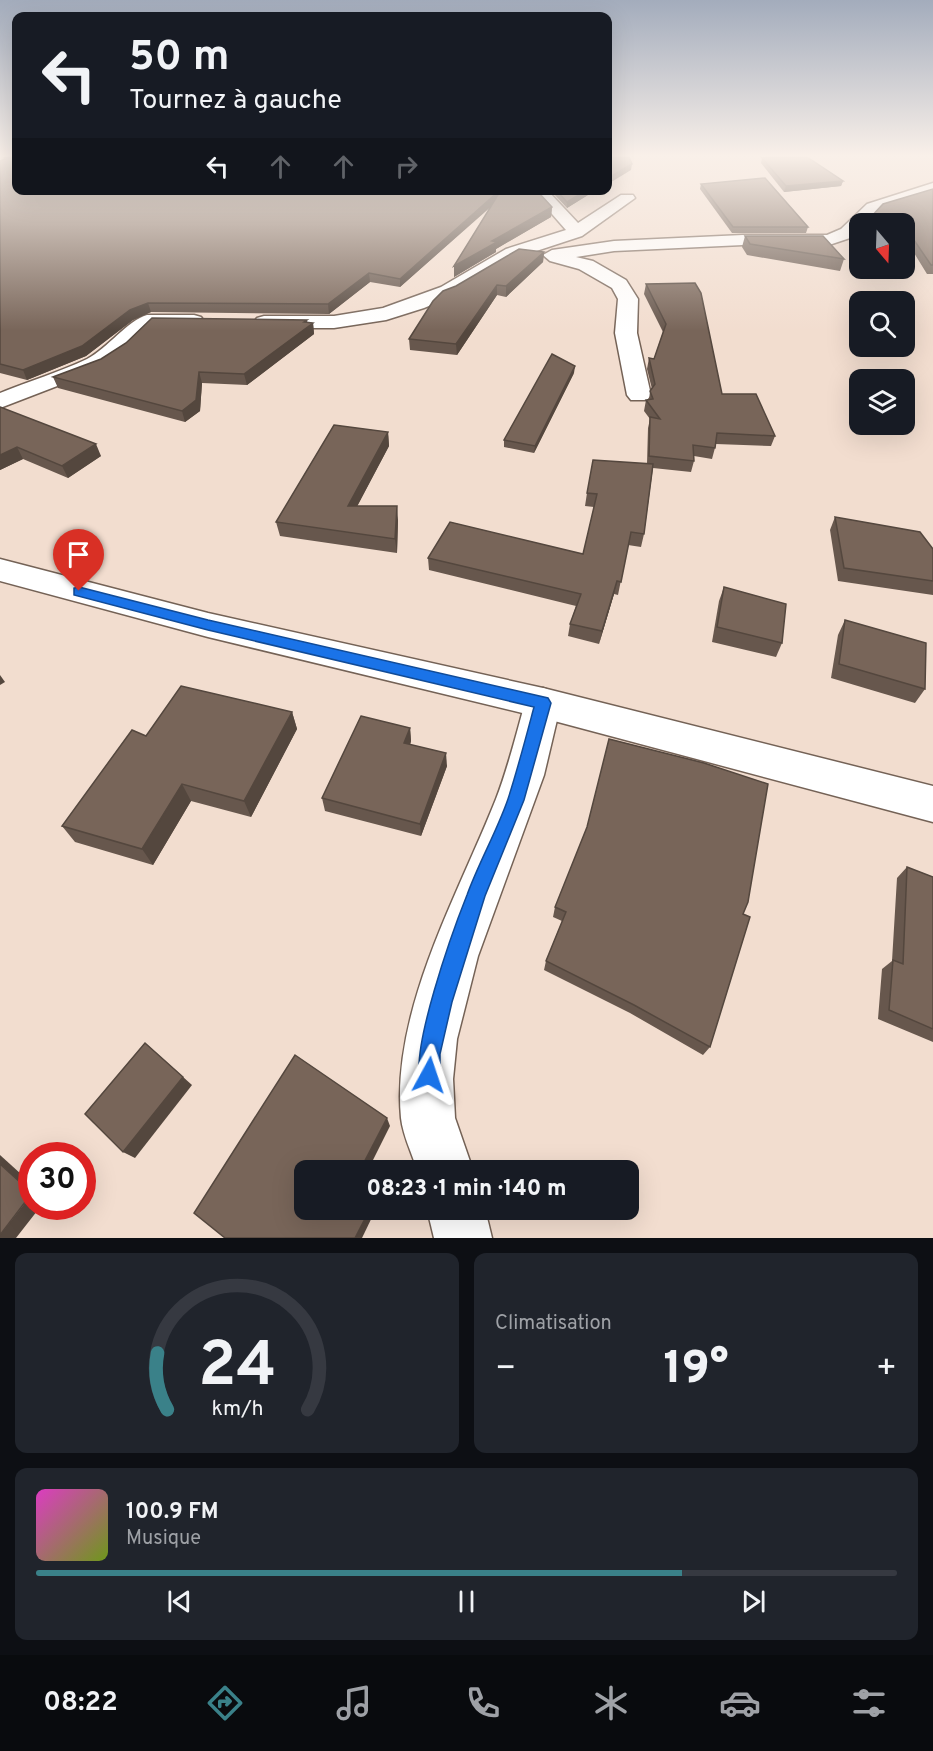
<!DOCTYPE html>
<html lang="fr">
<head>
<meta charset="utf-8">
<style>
	:root { --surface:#171b24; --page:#20242c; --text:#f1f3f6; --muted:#9ea1a6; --line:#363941; --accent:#3a8189 }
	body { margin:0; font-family:Overpass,sans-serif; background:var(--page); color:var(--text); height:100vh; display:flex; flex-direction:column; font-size:22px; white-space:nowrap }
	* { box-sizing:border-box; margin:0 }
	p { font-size:20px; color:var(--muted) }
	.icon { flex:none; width:33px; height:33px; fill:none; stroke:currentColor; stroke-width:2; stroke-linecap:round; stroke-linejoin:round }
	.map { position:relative; height:1238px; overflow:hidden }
	.sheet { display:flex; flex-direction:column; gap:15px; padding:15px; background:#0d0f14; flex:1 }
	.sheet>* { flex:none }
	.top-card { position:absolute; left:12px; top:12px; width:600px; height:183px; border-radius:12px; box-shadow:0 6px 24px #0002; background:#171b24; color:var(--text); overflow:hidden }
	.needle { width:39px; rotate:161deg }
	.tools { position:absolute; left:849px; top:213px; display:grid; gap:12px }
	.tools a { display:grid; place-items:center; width:66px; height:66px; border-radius:12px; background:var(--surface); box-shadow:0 6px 24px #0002; font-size:30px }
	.speed { position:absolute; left:18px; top:1142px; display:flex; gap:12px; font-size:30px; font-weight:700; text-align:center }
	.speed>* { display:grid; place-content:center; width:78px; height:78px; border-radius:50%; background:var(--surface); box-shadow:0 6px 24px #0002; line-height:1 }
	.speed .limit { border:9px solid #d22; background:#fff; color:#111 }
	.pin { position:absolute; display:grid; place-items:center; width:51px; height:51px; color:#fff; margin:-62px -26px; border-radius:50% 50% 50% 0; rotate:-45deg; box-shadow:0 0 6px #0007 }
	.pin .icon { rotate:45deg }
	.me { position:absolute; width:66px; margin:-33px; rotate:5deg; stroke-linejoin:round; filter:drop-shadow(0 0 4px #0008) }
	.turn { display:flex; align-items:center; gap:21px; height:126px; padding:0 18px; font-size:27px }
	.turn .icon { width:78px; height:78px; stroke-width:2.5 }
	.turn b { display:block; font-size:42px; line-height:51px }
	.lanes { display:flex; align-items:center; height:57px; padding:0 18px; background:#0003; justify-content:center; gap:30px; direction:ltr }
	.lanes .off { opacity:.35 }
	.big { font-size:45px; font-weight:800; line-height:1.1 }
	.sheet .widget { flex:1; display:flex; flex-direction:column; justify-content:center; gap:9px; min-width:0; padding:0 21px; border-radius:12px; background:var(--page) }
	.sheet .dial { align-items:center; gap:0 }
	.dial svg { height:156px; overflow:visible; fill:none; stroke:var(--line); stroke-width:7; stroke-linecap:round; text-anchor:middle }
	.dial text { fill:var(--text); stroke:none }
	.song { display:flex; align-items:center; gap:18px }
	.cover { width:72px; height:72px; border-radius:9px; background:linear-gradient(135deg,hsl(310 70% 55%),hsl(80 70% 35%)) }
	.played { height:6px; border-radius:3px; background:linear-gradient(90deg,var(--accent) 75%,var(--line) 75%) }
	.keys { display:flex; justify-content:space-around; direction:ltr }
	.heat { display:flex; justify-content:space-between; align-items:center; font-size:33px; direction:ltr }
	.sheet .tiles { flex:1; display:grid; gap:15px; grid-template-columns:1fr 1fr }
	.widget:last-child { grid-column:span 2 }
	.trip { position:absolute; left:294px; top:1160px; width:345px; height:60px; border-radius:12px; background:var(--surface); box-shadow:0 6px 24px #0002; font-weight:800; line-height:60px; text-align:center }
	.menu { display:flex; height:96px; justify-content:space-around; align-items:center; background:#090b0e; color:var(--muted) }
	.menu .icon { width:42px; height:42px }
	.menu .selected { color:var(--accent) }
	.menu b { font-size:27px; color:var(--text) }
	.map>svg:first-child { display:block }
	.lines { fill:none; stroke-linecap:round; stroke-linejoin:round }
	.minor-casing { stroke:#746256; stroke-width:3 }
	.tertiary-casing { stroke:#746256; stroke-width:3 }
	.primary-casing { stroke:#fff; stroke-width:3 }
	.minor { fill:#fff; fill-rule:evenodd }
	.tertiary { fill:#fff; fill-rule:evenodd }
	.primary { fill:#f8decd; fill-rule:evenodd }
	.wall { fill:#67574d }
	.shaded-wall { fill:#54473e }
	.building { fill:#786559; stroke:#54473e; stroke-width:1.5 }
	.route { fill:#1a73e8; stroke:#114b97; stroke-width:1.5 }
</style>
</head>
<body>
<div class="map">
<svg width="933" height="1238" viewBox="0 0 933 1238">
	<rect width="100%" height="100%" fill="#f2ddcf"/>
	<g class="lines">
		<defs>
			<g id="minor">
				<polygon points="933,183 933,193 879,210 866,224 860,224 860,230 853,237 829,245 743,245 614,251 576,257 593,261 626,280 638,299 637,333 651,395 647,400 631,400 627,395 615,333 618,299 612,288 579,269 550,261 543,255 552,250 614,241 743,235 827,235 841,229 867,204"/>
				<polygon points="531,190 547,190 578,223 621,195 633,195 635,198 582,236 518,257 455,295 424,308 386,320 334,328 264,328 257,326 254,322 257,318 264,316 334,316 383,308 441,287 506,249 566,230"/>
				<path d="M147,315H194L201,317L204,321L201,325L152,327L128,352L104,368L0,408V393C29,381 60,372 87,359C108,348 128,320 147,315Z"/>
				<path d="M543,688L556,693L561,703L544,775L478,956L457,1039L453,1079L455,1118L473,1170H417C412,1153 403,1136 401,1118C391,1011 458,895 496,799C508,768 516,735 525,703L530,693Z"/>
				<polygon points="427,1209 485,1209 492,1238 434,1238"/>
			</g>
			<polygon id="tertiary" points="0,559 208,613 543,688 933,786 933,822 543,718 208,637 0,581"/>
			<polygon id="primary" points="0,157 14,157 0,164"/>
		</defs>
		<!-- minor casing -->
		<use href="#minor" class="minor-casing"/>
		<!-- tertiary casing -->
		<use href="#tertiary" class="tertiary-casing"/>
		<!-- primary casing -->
		<use href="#primary" class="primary-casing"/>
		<!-- minor -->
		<use href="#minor" class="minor"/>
		<!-- tertiary -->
		<use href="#tertiary" class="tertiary"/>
		<!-- primary -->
		<use href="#primary" class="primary"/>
	</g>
	<!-- wall -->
	<g class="wall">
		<polygon points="3,157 16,157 552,207 551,217 496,249 496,252 454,277 454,266 492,205 400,287 370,282 329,314 151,312 133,320 86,356 27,380 0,373 0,161 4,159"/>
		<polygon points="762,158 843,181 841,186 784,192 761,163"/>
		<polygon points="701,184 808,227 806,233 732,233 700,189"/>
		<polygon points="933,189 933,274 927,274 911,248 904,247 904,224"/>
		<polygon points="554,190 596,190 567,208 554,194"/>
		<polygon points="745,236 844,259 840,271 747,255 742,247"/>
		<polygon points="544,252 543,262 506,297 497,295 457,355 410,350 409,339"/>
		<polygon points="646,284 722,394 775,436 771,446 716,444 712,459 694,456 694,461 691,472 653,468 644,534 641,547 628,545 618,595 614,594 599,644 568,636 570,624 576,606 429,570 428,558 583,554 594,507 585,506 587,493 647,464 648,428 650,419 644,411 646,400 649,400 650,391 652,389 647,369 649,358 654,359 663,332 644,294"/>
		<polygon points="307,322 313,323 314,334 247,385 202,383 200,411 185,422 58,388 53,377 101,359 126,343"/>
		<polygon points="574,373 534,453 504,447 504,440"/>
		<polygon points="0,407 101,456 68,478 23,459 0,470"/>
		<polygon points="388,432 389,446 357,506 398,520 397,553 280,536 276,522"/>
		<polygon points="835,517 933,549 933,595 838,581 830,530"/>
		<polygon points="724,587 782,643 776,657 712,642 719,601"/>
		<polygon points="845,620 925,689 915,703 831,678 838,635"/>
		<polygon points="292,712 297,729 251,817 191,801 153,865 75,842 62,826 146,736"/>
		<polygon points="410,728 411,741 410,745 447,766 421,836 325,811 322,798"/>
		<polygon points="907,867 933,877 933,1042 878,1019 882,969 892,961 897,878"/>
		<polygon points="555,907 743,914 710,1047 703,1055 630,1013 544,970 546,961 562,921 553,917"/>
	</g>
	<!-- shaded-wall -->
	<g class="shaded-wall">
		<polygon points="632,164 631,170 608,184 608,178"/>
		<polygon points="843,181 841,186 784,192 786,186"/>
		<polygon points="500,190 502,190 502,197 400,287 400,279"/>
		<polygon points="587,190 596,190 567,208 567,202"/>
		<polygon points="552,207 551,217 496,249 496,252 454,277 454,266 492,241"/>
		<polygon points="544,252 543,262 506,297 506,286"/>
		<polygon points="369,273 370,282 329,314 328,304"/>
		<polygon points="497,285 497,295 457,355 456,344"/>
		<polygon points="148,303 151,312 133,320 86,356 27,380 23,370 130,310"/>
		<polygon points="307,320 308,327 313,323 314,334 247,385 244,374"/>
		<polygon points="575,366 574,373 534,453 535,446"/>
		<polygon points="199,372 202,383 200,411 185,422 182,411"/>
		<polygon points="388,432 389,446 350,520 348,506"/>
		<polygon points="96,444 101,456 68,478 62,466"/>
		<polygon points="17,447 23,459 0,470 0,455"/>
		<polygon points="397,506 398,520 397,553 395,539"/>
		<polygon points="617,581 614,594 599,644 602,631"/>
		<polygon points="0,675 5,682 0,685"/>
		<polygon points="292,712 297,729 251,817 244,801"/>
		<polygon points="410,728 411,741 406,757 404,743"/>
		<polygon points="446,753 447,766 421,836 420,824"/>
		<polygon points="182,784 191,801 153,865 142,849"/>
		<polygon points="145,1043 192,1085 135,1158 123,1152"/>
		<polygon points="387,1118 390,1126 368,1170 360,1170"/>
		<polygon points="0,1155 32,1184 32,1193 0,1164"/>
		<polygon points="32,1194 32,1206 41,1206 16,1238 0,1238 0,1235"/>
		<polygon points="370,1209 376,1209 362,1238 355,1238"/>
	</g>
	<!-- building -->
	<g class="building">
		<polygon points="9,157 16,157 16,190 500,190 400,279 369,273 328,304 148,303 130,310 82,346 23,370 0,364 0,161"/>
		<polygon points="608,157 629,157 632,164 608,178"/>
		<polygon points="777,157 807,157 843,181 786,186 762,158"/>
		<polygon points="765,178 808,227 733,227 701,184"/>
		<polygon points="933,189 933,265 931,265 914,240 904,238 904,224 868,224 871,217 883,204"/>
		<polygon points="501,190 525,190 539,193 552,207 492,241 497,242 454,266"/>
		<polygon points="556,190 587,190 567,202"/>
		<polygon points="745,236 823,236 844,259 750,244"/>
		<polygon points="519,249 544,252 506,286 497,285 456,344 409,339 433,301 443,291 456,286"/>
		<polygon points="695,283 701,293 722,394 756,394 775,436 717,433 715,448 693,445 694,461 649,456 650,417 660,419 646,400 653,399 650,391 655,384 649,358 654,359 666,324 646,284"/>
		<polygon points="152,318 307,320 304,322 313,323 244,374 199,372 196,400 182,411 53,377 101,359 126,343"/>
		<polygon points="552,354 575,366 535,446 504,440"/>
		<polygon points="0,407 96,444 62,466 17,447 0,455"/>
		<polygon points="334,425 388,432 348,506 397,506 395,539 276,522"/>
		<polygon points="593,460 653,464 644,534 631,532 621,582 617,581 602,631 570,624 581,594 428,558 450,522 583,554 597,494 587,493"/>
		<polygon points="835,517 920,532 933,549 933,581 844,568"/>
		<polygon points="724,587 786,604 782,643 717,627"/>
		<polygon points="845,620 926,643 925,689 839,664"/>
		<polygon points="181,686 292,712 244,801 182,784 142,849 62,826 132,730 146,736"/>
		<polygon points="361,716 410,728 404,743 446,753 420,824 322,798"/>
		<polygon points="609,739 704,763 768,784 748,902 743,914 750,917 710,1047 634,1005 546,961 566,912 555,907 587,827"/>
		<polygon points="907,867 933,877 933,1029 889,1010 893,960 903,964"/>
		<polygon points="145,1043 183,1077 123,1152 85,1114"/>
		<polygon points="295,1055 387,1118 360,1170 304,1170 304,1209 370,1209 355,1238 225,1238 194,1213"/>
		<polygon points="0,1164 32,1193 0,1235"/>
	</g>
	<!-- sky -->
	<linearGradient id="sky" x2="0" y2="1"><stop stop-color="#a3acbc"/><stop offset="0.47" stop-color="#f9f0e9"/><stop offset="1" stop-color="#f9f0e9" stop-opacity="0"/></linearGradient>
	<rect width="933" height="331" fill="url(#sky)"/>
	<!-- route -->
	<path class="route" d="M79,587L208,620L548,698L551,703L524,800L485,896L452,1002L440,1054V1075L436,1083L429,1086L421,1083C409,1052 453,930 467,895C479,862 497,831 508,799C518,768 526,737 534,707L208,630L74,595V588Z"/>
</svg>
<div class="tools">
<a><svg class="needle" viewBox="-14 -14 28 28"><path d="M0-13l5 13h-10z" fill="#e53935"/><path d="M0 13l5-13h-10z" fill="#9ea1a6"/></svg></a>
<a><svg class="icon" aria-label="search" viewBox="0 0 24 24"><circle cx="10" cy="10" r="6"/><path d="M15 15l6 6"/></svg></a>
<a><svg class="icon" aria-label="layers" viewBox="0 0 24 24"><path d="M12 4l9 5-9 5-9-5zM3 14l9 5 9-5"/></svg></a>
</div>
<div class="speed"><div class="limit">30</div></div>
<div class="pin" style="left:79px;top:591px;background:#d93025"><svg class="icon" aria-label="arrive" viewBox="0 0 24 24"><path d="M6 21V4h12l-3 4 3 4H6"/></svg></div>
<svg class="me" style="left:429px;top:1075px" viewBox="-20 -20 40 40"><path d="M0-17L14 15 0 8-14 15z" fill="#1a73e8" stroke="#fff" stroke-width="4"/></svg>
<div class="trip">08:23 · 1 min · 140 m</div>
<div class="top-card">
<div class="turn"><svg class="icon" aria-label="left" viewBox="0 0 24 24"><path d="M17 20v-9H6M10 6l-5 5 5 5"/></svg><div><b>50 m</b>Tournez à gauche</div></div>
<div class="lanes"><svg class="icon" aria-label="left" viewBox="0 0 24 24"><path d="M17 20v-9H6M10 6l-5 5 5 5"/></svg><svg class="icon off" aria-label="ahead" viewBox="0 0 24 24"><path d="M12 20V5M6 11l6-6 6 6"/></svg><svg class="icon off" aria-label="ahead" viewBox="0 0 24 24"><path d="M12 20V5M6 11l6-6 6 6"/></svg><svg class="icon off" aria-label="right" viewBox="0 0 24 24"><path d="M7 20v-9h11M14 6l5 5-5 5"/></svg></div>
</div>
</div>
<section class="sheet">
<div class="tiles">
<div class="widget dial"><svg viewBox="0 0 100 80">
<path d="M14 69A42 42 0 1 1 86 69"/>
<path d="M14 69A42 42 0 0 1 9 40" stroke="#3a8189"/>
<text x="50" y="56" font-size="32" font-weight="700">24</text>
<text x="50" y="72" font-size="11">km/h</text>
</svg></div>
<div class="widget"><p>Climatisation</p>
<div class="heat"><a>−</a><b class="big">19°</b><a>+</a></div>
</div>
<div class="widget">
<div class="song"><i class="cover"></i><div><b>100.9 FM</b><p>Musique</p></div></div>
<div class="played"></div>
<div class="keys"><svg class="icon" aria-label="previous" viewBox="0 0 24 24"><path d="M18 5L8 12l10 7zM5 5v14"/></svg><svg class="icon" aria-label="pause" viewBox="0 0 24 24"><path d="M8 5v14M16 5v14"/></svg><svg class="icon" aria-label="next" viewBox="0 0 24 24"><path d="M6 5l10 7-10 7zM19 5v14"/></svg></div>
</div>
</div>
</section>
<nav class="menu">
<b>08:22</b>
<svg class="icon selected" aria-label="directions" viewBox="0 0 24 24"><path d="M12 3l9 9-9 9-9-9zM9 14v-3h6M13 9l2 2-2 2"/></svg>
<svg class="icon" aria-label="music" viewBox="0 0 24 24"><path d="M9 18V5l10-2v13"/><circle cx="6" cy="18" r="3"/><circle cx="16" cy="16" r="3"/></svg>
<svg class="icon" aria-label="phone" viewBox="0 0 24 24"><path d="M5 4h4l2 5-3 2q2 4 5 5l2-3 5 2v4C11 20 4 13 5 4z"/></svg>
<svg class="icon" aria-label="climate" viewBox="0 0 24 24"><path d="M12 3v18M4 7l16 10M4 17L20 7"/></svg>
<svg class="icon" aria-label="car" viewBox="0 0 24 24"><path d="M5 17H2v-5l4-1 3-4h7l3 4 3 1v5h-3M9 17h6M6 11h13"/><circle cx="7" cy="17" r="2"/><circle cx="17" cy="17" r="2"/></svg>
<svg class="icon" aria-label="filters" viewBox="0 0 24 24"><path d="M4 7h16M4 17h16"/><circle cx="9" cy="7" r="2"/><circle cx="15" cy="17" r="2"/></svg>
</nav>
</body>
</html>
